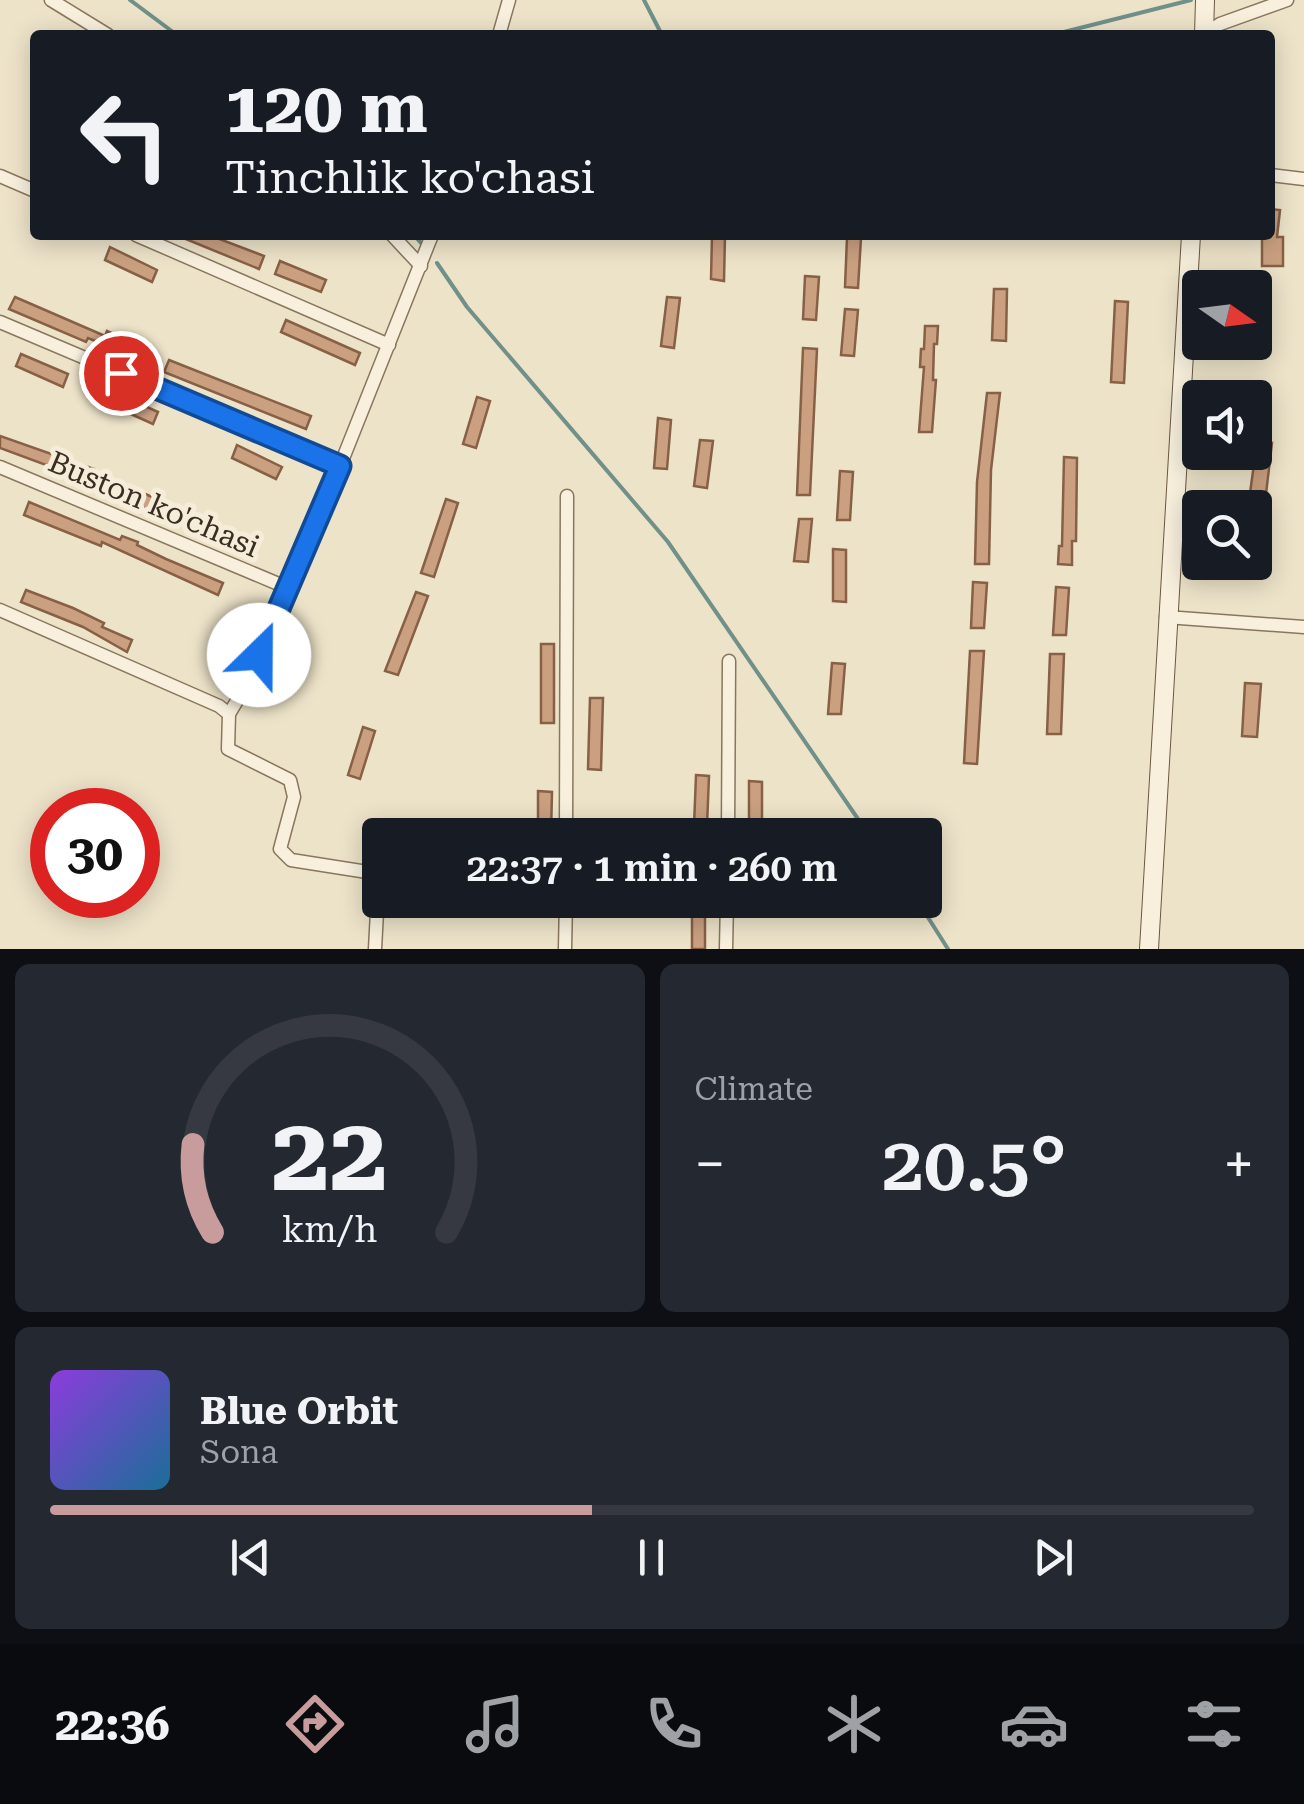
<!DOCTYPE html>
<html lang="en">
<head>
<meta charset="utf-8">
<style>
	:root { --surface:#171b24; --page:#242831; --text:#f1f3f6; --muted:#9ea1a6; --line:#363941; --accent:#c89c9d }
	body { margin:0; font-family:"Roboto Serif",serif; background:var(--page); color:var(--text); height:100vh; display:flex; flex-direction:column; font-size:38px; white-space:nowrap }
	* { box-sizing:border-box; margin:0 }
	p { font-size:32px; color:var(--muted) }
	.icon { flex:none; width:55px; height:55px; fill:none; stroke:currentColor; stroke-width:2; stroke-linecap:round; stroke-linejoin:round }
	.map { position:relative; height:949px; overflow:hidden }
	.details { display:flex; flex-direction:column; gap:15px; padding:15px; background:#0d0f14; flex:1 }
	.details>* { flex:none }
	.top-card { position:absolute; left:30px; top:30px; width:1245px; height:210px; border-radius:10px; box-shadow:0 5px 25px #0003; background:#171b24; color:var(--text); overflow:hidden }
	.needle { width:65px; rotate:104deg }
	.controls { position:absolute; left:1182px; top:270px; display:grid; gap:20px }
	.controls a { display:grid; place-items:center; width:90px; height:90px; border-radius:10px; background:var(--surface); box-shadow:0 5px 25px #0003; font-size:50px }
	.speed { position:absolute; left:30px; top:788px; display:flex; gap:20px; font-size:50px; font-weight:700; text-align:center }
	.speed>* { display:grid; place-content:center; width:130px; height:130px; border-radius:50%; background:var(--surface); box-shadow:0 5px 25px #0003; line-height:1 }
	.speed .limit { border:15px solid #d22; background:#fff; color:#111 }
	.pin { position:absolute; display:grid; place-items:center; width:85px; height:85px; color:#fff; margin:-42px; border:5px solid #fff; border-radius:50%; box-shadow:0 2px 10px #0007 }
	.me { position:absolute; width:110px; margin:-55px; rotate:23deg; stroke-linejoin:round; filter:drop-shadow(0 0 8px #0008) }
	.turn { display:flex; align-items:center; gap:35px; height:210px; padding:0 30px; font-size:45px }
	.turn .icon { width:130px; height:130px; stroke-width:2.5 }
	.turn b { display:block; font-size:70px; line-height:85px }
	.big { font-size:75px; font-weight:600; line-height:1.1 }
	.details .tile { flex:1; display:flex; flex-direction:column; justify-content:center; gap:15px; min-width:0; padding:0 35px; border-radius:15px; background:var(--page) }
	.details .dial { align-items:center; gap:0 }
	.dial svg { height:260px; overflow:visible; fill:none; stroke:var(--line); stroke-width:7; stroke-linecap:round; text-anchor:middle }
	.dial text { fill:var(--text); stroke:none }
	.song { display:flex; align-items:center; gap:30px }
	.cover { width:120px; height:120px; border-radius:15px; background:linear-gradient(135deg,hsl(270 70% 55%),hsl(200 70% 35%)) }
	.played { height:10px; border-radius:5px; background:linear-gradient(90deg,var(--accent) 45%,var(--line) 45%) }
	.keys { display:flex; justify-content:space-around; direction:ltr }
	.heat { display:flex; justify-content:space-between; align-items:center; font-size:55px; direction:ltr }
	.details .tiles { flex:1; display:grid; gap:15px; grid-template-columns:1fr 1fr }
	.tile:last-child { grid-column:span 2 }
	.trip { position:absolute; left:362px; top:818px; width:580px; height:100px; border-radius:10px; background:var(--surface); box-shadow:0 5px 25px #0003; font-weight:600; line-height:100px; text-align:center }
	.tab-bar { display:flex; height:160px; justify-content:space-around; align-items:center; background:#090b0e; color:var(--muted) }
	.tab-bar .icon { width:70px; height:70px }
	.tab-bar .active { color:var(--accent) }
	.tab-bar b { font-size:45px; color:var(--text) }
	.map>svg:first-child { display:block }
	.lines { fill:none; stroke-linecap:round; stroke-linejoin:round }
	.stream { stroke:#709089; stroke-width:4 }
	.building { fill:#caa081; stroke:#876045; stroke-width:2.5 }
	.minor-casing { stroke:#89765e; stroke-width:15 }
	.secondary-casing { stroke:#6b5741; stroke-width:20 }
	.minor { stroke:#f8f0dd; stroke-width:12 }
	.secondary { stroke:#f8f0dd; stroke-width:18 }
	.route-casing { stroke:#114b97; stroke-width:25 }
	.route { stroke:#1a73e8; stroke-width:18 }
	.labels { text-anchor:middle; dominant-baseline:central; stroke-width:10; stroke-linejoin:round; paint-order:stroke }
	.street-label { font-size:30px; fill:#3a2e21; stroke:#f5edd9 }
</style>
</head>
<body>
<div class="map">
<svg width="1304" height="949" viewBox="0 0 1304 949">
	<rect width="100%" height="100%" fill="#ede3c9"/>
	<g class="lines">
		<!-- stream -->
		<g class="stream">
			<polyline points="130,0 177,35"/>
			<polyline points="644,0 662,35"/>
			<polyline points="1052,35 1191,0"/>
			<polyline points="414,235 421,243"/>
			<polyline points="437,263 467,307 668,542 869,835"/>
			<polyline points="917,900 948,949"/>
		</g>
	</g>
	<!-- building -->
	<g class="building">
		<polygon points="1270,209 1280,210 1277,237 1283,237 1283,266 1262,266 1262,237 1270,237"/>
		<polygon points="176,235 209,235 264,256 259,269"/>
		<polygon points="712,235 725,235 724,281 711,279"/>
		<polygon points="847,237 861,238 858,288 845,287"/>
		<polygon points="110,247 157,270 152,282 105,260"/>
		<polygon points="280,261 326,280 321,292 275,274"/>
		<polygon points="805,276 819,277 816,320 803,319"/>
		<polygon points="994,289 1007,289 1006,341 992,340"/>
		<polygon points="15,297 105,336 107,331 123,338 122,352 88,338 86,342 9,309"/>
		<polygon points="667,297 680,298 674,348 661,346"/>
		<polygon points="1115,301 1128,302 1124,383 1111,382"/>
		<polygon points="845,309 858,310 854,356 841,355"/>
		<polygon points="286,320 360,353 355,365 281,332"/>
		<polygon points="925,326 938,326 937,344 934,344 933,380 936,380 932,432 919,432 924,367 920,367 921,349 924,349"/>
		<polygon points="803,348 817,349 810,495 797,495"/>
		<polygon points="21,354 68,374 63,387 16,366"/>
		<polygon points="169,360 311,416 306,429 164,372"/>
		<polygon points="987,393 1000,393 991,470 989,564 975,564 977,482"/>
		<polygon points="118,394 158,412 153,424 113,406"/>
		<polygon points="477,397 490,401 476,448 463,444"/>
		<polygon points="658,418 671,420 667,469 654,468"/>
		<polygon points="0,436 94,469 89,481 0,448"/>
		<polygon points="700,440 713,441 707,488 694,486"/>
		<polygon points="1257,442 1272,443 1266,494 1250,493"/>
		<polygon points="237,445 282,467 276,479 232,458"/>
		<polygon points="1064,457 1077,458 1076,541 1072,541 1072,565 1058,564 1059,546 1062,546"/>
		<polygon points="840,471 853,472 850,520 837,520"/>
		<polygon points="143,493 187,512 182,524 138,505"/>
		<polygon points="446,499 458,503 434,577 421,573"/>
		<polygon points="29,502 120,540 122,536 138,542 137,545 166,559 223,583 218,595 102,542 101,546 24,515"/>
		<polygon points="799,519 812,519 808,562 794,561"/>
		<polygon points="833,549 846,550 846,602 833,601"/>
		<polygon points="973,582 987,583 984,628 971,628"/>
		<polygon points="1056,587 1069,588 1066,635 1053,635"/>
		<polygon points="26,590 73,608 104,623 102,627 132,640 127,652 83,627 21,602"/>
		<polygon points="416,592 428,596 398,675 385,671"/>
		<rect x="541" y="644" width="13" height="79"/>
		<polygon points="970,651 984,651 977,764 964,763"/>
		<polygon points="1050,654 1064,654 1061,734 1047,734"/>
		<polygon points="832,663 845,664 841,714 828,714"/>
		<polygon points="1245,683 1261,684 1257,737 1242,736"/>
		<polygon points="590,698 603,698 601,770 588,769"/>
		<polygon points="363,727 375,731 360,779 348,775"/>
		<polygon points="696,775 709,776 707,826 694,826"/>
		<polygon points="749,781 762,782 762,833 749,833"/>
		<polygon points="538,791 552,792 551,835 538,835"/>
		<rect x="692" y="902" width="13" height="47"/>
	</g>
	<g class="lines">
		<defs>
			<g id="minor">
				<polyline points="51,0 108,35"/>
				<polyline points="1204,34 1220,24 1287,0"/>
				<polyline points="499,35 509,0"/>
				<polyline points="1270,175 1304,179"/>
				<polyline points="0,176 35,191"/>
				<polyline points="136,235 389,345"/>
				<polyline points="392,235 421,266"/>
				<polyline points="0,322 340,466"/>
				<polyline points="0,467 288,588"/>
				<polyline points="0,610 219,706 229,714"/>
				<polyline points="1166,617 1304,627"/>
				<polyline points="566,835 567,496"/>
				<polyline points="728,835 729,661"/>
				<polyline points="380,874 291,860 280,849 294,797 290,780 228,749 229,714 244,689 340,466 432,235"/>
				<polyline points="375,949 379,874"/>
				<polyline points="565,949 566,900"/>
				<polyline points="726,949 727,900"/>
			</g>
			<g id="secondary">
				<polyline points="1204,35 1205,0"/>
				<polyline points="1149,949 1191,235"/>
			</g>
		</defs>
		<!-- minor casing -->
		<use href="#minor" class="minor-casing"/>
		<!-- secondary casing -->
		<use href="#secondary" class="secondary-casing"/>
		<!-- minor -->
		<use href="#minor" class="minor"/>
		<!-- secondary -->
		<use href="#secondary" class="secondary"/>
	</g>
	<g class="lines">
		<defs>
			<polyline id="route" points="121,373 340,466 259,655"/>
		</defs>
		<!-- route casing -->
		<use href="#route" class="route-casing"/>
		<!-- route -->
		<use href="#route" class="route"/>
	</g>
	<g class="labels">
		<!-- street labels -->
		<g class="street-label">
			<text transform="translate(154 504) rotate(23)">Buston ko'chasi</text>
		</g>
	</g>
</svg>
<div class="controls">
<a><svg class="needle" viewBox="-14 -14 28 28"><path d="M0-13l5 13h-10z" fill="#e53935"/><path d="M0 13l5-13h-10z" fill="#9ea1a6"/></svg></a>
<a><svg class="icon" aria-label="sound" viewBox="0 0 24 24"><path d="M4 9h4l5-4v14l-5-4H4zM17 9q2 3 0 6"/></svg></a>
<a><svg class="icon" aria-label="search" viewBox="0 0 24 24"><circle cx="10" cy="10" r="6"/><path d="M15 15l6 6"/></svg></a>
</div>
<div class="speed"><div class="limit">30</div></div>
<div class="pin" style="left:121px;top:373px;background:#d93025"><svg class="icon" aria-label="arrive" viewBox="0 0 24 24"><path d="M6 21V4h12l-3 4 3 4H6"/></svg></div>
<svg class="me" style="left:259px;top:655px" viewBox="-20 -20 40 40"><circle r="19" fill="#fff"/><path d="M0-13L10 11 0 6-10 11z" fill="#1a73e8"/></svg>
<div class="trip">22:37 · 1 min · 260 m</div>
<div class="top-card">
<div class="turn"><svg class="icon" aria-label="left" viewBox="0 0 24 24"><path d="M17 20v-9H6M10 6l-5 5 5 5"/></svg><div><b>120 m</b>Tinchlik ko'chasi</div></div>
</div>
</div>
<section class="details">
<div class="tiles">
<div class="tile dial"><svg viewBox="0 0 100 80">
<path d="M14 69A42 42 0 1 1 86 69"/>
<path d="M14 69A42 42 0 0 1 8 42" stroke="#c89c9d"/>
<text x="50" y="56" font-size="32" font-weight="700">22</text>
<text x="50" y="72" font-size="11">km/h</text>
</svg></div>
<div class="tile"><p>Climate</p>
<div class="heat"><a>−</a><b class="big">20.5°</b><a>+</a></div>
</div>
<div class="tile">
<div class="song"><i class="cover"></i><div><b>Blue Orbit</b><p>Sona</p></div></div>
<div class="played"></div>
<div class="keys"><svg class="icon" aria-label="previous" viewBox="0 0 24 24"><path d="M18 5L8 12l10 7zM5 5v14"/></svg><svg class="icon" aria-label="pause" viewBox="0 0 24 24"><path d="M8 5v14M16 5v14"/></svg><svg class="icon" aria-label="next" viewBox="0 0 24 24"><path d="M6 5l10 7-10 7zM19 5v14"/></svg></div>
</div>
</div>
</section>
<nav class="tab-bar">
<b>22:36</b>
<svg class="icon active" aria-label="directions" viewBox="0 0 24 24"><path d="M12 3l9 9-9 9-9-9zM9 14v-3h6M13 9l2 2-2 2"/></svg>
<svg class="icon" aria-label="music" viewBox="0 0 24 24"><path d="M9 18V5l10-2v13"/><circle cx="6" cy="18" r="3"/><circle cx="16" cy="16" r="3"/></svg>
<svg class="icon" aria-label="phone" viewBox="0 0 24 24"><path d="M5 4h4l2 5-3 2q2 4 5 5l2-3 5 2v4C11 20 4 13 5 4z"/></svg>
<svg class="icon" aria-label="climate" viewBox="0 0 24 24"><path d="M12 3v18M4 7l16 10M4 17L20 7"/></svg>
<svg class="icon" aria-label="car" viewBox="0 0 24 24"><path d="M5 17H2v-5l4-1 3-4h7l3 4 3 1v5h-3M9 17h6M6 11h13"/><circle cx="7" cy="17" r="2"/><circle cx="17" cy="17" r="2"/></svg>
<svg class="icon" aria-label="filters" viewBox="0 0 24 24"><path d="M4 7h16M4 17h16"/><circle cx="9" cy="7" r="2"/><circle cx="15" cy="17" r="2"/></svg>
</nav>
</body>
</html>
